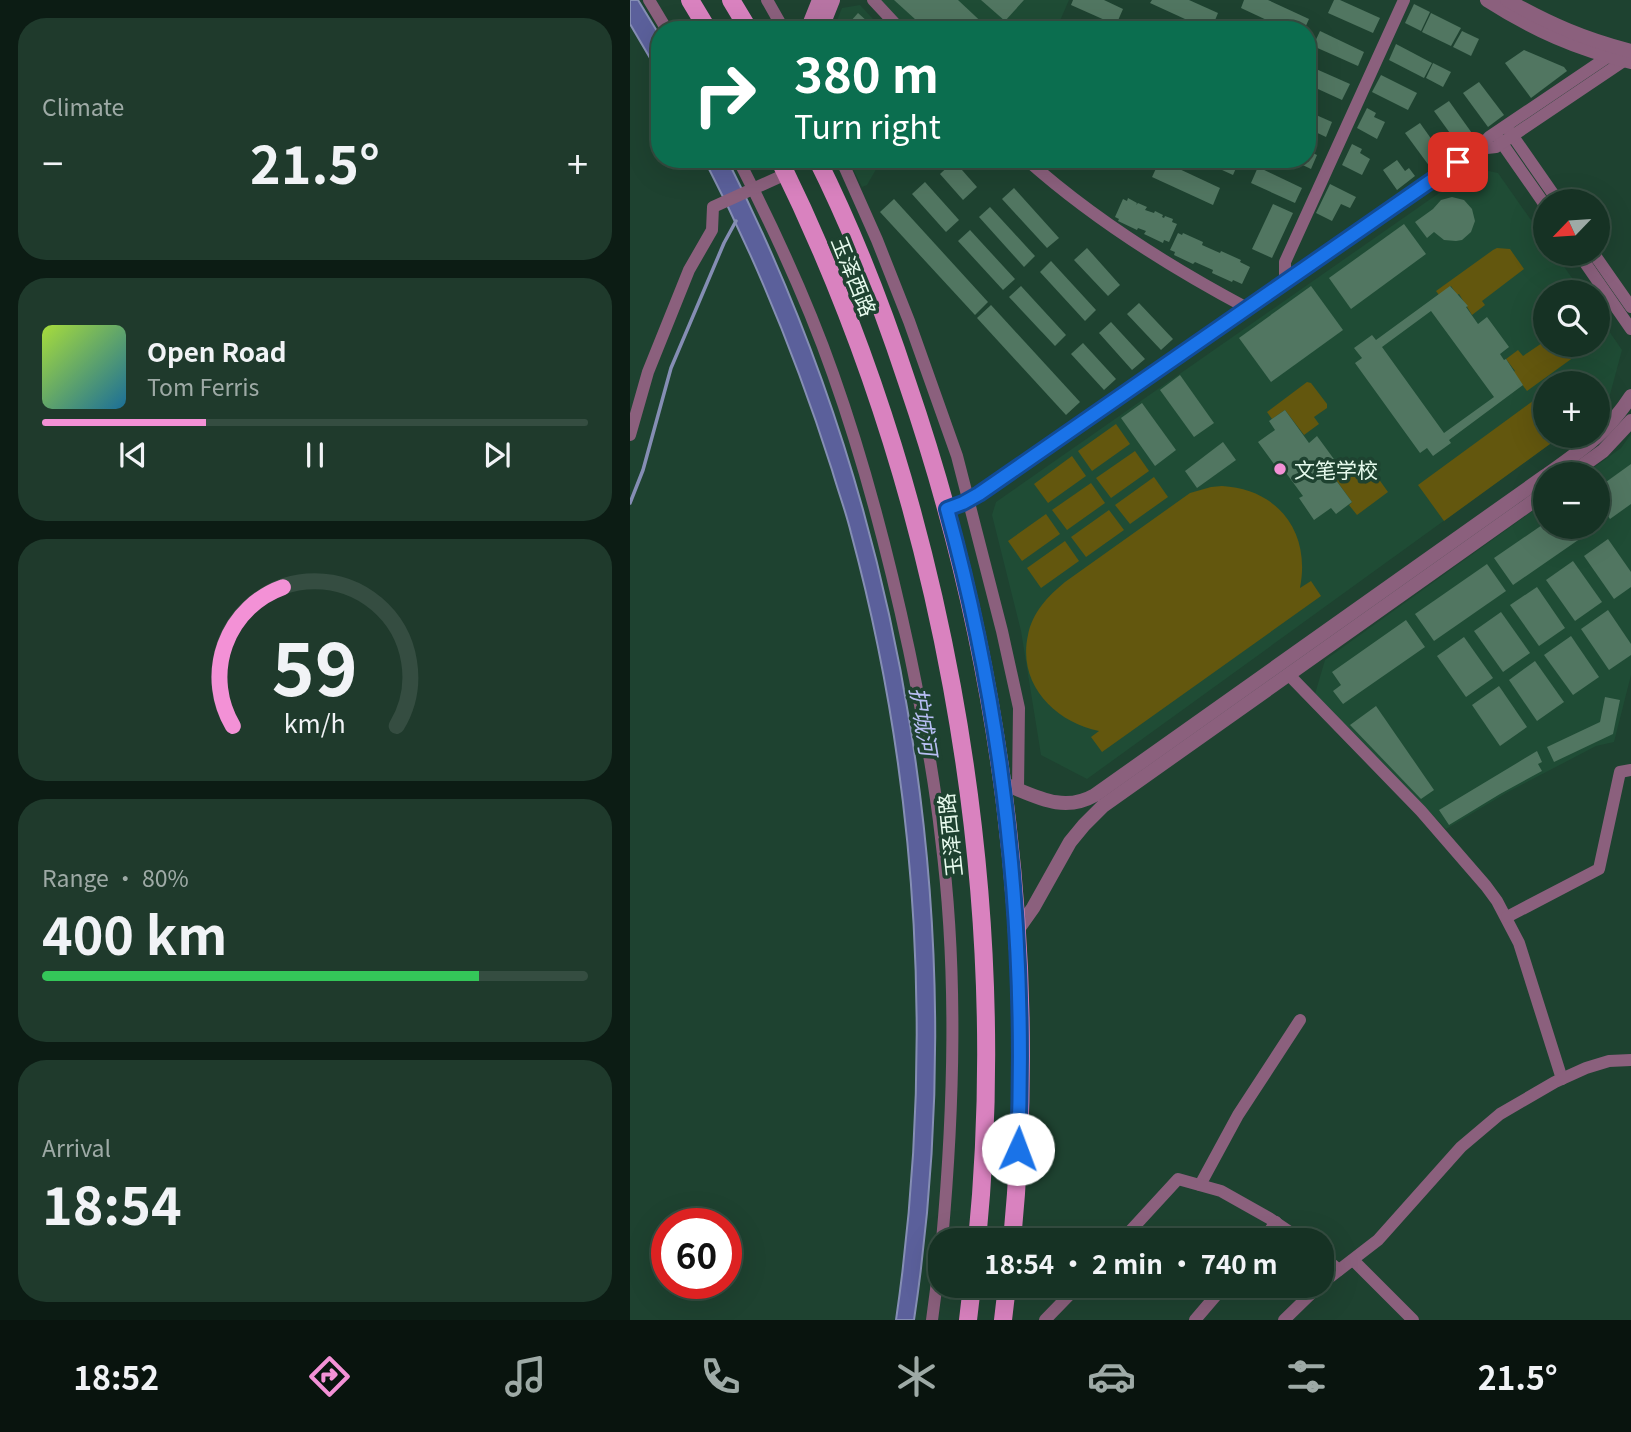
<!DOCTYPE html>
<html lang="en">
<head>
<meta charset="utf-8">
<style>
	:root { --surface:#163224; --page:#1f3a2c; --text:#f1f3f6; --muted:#9eaaa6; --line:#354d41; --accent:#f391d6 }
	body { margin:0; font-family:Georgia,"Noto Sans SC",serif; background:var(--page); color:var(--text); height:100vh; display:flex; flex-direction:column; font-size:26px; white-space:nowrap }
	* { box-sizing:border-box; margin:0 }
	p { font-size:23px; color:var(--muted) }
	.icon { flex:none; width:38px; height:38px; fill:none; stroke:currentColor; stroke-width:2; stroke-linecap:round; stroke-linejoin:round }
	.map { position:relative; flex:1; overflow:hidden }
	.side { display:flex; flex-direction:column; gap:18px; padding:18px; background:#0c1c14; width:630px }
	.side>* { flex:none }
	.guide { position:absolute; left:21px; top:21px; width:665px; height:147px; border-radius:28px; box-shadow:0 7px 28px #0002,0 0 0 2px var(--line); background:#0b6e4f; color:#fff; overflow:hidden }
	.needle { width:46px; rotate:245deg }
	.controls { position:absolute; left:903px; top:189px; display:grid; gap:14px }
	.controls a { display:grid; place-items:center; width:77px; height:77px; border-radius:50%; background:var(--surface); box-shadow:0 7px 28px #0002,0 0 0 2px var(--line); font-size:35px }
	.speed { position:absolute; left:21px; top:1208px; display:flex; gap:14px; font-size:35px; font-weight:700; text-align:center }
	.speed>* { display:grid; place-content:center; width:91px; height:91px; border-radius:50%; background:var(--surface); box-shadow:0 7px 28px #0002,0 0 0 2px var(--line); line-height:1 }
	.speed .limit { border:10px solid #d22; background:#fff; color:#111 }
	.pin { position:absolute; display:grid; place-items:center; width:60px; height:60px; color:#fff; margin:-30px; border-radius:14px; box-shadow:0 4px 10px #0006 }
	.me { position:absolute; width:77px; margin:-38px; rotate:2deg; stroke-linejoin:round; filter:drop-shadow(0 0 5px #0008) }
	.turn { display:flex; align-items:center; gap:24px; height:147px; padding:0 28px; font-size:32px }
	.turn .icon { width:91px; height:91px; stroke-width:2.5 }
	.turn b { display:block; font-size:49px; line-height:60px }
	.big { font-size:52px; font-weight:700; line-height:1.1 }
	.side .widget { flex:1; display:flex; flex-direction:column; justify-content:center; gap:10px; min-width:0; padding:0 24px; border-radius:28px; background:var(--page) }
	.side .dial { align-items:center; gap:0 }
	.dial svg { height:182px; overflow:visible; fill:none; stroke:var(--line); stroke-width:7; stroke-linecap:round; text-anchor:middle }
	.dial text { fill:var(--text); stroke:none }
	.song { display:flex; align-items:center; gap:21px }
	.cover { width:84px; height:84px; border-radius:10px; background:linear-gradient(135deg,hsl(80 70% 55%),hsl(200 70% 35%)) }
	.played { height:7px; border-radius:4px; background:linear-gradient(90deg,var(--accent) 30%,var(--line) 30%) }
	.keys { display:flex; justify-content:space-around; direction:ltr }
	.heat { display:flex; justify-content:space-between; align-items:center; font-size:38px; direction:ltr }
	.charge { height:10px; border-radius:5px; background:linear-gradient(90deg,#34c759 80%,var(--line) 0) }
	.trip { position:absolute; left:298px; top:1228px; width:406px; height:70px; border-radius:28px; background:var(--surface); box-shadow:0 7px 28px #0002,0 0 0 2px var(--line); font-weight:700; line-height:70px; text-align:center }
	.tab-bar { display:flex; height:112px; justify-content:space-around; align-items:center; background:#09140e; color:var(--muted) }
	.tab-bar .icon { width:49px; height:49px }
	.tab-bar .current { color:var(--accent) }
	.tab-bar b { font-size:32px; color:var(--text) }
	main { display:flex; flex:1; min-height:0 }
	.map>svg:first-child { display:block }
	.built { fill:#1f4c35 }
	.green { fill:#63570e }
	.water { fill:#5b609b; stroke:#858eb4; stroke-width:2 }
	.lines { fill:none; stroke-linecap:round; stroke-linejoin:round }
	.stream { stroke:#858eb4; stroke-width:3.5 }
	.building { fill:#517661; fill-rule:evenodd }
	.minor { stroke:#8b607d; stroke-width:12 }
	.tertiary { stroke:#8b607d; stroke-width:14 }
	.secondary { stroke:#b774a3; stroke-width:16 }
	.primary { stroke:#d982bf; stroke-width:18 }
	.route-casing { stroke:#114b97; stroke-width:18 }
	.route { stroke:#1a73e8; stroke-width:12 }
	.poi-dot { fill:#f391d6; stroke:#1e4230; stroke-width:2.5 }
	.labels { text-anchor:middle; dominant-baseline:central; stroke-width:7; stroke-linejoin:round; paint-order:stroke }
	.street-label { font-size:21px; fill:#e6faed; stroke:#1e4230 }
	.poi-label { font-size:21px; fill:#e6faed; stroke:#1e4230; text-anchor:start }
	.water-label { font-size:23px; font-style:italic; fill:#b7bef3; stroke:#1e4230 }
</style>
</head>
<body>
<main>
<section class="side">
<div class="widget"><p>Climate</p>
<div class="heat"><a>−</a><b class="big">21.5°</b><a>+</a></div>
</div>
<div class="widget">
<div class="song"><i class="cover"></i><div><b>Open Road</b><p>Tom Ferris</p></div></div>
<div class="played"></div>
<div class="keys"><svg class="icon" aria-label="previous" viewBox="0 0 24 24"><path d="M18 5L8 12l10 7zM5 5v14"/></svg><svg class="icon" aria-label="pause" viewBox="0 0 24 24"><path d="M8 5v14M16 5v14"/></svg><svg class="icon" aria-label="next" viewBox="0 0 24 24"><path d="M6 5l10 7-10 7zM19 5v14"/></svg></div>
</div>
<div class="widget dial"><svg viewBox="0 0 100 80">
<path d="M14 69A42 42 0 1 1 86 69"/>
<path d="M14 69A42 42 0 0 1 36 8" stroke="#f391d6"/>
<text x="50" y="56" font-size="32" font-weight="700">59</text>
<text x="50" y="72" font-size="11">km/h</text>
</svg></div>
<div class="widget"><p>Range · 80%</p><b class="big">400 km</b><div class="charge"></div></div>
<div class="widget"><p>Arrival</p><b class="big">18:54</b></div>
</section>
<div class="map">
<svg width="1001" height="1320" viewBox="0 0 1001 1320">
	<rect width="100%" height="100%" fill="#1e4230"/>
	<!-- built -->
	<g class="built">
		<polygon points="250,0 439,0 426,30 279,30"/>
		<polygon points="230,5 253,30 203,30 212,8"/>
		<polygon points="218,159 252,159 237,185 232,187"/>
		<polygon points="845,168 868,173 915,240 915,254 925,254 952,292 915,292 915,345 968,345 968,315 992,350 978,402 968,409 968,383 915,383 915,436 931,436 457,779 411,755 391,631 362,515 366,502"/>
		<polygon points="1001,434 1001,675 984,742 966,746 876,793 816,829 685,694 695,660 915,502 915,527 968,527 968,474 955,474 991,448"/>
	</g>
	<!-- green -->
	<g class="green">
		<polygon points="867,248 880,249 894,269 852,301 855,305 842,315 829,294 827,295 821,286 809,295 806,291 863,250"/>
		<polygon points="915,341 915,345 947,345 946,352 944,357 897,391 883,372 885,371 876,359 888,350 893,356"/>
		<polygon points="677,382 681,383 697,404 697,408 684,417 689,424 674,435 655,410 642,419 637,412"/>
		<polygon points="915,392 915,436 931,436 814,521 788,485"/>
		<polygon points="486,424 500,444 462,471 448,451"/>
		<polygon points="505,451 519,471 481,498 466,478"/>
		<polygon points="442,456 456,476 418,503 404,484"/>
		<polygon points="716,462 724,474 738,464 758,492 727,515 719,505 722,502 701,473"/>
		<polygon points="524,477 538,497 500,524 485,505"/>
		<polygon points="461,483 475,503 437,530 422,510"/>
		<path d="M592,486C648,489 681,532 670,588L681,581L691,596L472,752L461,737L469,731C425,722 387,684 398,635C402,613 418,596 435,582L560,493L581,487Z"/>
		<polygon points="479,510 494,530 456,557 441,537"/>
		<polygon points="416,514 430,534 392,561 378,541"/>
		<polygon points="435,541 449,561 411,588 397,568"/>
	</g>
	<!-- water -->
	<g class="water">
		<polygon points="0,0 8,0 30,36 30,75 0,24"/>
		<path d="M74,159H97C277,515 343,926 284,1320H266C304,1058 290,789 221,533C216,512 208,491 202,470C168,363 126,259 74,159Z"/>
	</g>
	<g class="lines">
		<!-- stream -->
		<polyline class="stream" points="0,503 13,470 41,368 94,243 106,221"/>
	</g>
	<!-- building -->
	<g class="building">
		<polygon points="264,0 328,0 360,30 297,30"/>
		<polygon points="351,0 394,0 375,21"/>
		<polygon points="443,0 474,0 493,9 486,25 441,5"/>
		<polygon points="522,0 559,0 588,13 581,30 579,30 520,3"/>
		<polygon points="614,0 638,0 679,19 674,30 658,30 611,8"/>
		<polygon points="704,0 710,0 750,18 743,33 698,13"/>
		<polygon points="784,4 800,12 791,31 775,23"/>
		<polygon points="228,13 247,30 213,30"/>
		<polygon points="801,13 831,28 821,46 792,32"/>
		<polygon points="690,31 734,52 728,66 683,46"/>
		<polygon points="832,31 849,39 841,56 823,47"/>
		<polygon points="766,44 802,63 794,78 759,60"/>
		<polygon points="894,50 934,67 937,71 901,98 875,63"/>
		<polygon points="803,63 821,72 813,87 796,78"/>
		<polygon points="677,65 720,84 712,100 677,84"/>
		<polygon points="751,75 787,93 778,110 742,92"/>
		<polygon points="849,82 874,115 858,127 833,93"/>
		<polygon points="819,101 844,136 830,147 804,111"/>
		<polygon points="737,108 746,113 744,117 755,122 747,139 727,128"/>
		<polygon points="677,111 702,122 696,137 677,128"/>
		<polygon points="790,123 814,157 800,167 775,133"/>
		<polygon points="722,144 732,149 730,153 740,159 732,175 712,165"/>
		<polygon points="677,150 687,155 681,169 660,159 677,159"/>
		<polygon points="568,159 610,159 603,175"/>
		<polygon points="530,160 590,188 583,205 522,177"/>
		<polygon points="767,160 775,171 779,168 785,176 767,190 753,170"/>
		<polygon points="324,161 347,187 333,200 310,174"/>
		<polygon points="628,167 672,188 665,203 621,183"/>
		<polygon points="295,182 329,220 316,232 282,194"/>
		<polygon points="700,184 726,197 720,208 711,204 702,221 686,213"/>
		<polygon points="384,188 429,238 417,248 372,199"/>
		<polygon points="822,197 834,200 842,209 845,221 841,232 832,240 826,241 814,240 804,232 797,238 785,222 803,209 811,200"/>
		<polygon points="498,198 507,203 506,205 508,203 517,207 515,210 524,213 525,211 533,215 532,217 534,218 535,216 543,219 542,222 547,224 539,242 534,240 533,243 514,234 516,231 508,228 507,230 488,221 489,219 485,217 493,199 497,201"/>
		<polygon points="264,199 358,302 345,315 250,212"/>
		<polygon points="643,204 663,213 642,258 622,249"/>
		<polygon points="360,207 405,256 394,267 349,217"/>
		<polygon points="774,224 796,254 721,309 699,278"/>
		<polygon points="340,230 385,279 373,290 328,241"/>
		<polygon points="548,233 552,235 553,233 573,242 572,245 590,253 591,251 611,260 610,262 620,267 612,284 603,280 602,282 582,273 583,270 565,262 563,264 544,255 545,252 540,250"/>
		<polygon points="457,248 490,285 478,296 444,260"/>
		<polygon points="421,261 466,310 455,321 410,272"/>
		<polygon points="391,286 436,335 425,346 379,297"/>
		<polygon points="681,286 713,330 641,382 609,338"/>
		<path d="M820,286L838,306L836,307L848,324L857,317L879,347L870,354L874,360L876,359L893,385L819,440L821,443L803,456L797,448L790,453L725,363L732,358L724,348L742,335L746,340ZM801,311L864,397L814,433L752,347Z"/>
		<polygon points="509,303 543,339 531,350 497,314"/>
		<polygon points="361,305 450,402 436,415 347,318"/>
		<polygon points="481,322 515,359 502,370 469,333"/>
		<polygon points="453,343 486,379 474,390 441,354"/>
		<polygon points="550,375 584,423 564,437 530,390"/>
		<polygon points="512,403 546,450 525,466 491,418"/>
		<polygon points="655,410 679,443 687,436 709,466 700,472 722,502 706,514 701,508 684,520 669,498 673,496 648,462 644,464 628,442 645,430 639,421"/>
		<polygon points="593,442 606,460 567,488 555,471"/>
		<polygon points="1001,464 1001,504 980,519 968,501 969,487"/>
		<polygon points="915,523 915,527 948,527 954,536 883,585 864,558"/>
		<polygon points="978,539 1001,572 1001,587 984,599 954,556"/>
		<polygon points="943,561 972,602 945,621 916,580"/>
		<polygon points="857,564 876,591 804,641 785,614"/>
		<polygon points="907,587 935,628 909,646 880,605"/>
		<polygon points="978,610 1001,644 1001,655 979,670 951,629"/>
		<polygon points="871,612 900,653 873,672 844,631"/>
		<polygon points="776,620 795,647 713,704 703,691 711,685 702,672"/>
		<polygon points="941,636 969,677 943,695 914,655"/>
		<polygon points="834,637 863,678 836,697 807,656"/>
		<polygon points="905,661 934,702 907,721 879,680"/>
		<polygon points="869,686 897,727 870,746 842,705"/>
		<polygon points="975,697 990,700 983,734 924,762 917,747 970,722"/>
		<polygon points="746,706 804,790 791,799 720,725"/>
		<polygon points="907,751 912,762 908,764 912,771 870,794 819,825 809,810"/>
	</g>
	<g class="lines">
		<!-- minor -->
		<g class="minor">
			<polyline points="19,0 37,30"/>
			<polyline points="137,0 154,30"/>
			<polyline points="243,0 271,30"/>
			<polyline points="880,132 928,201"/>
			<polyline points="869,139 915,205"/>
			<polyline points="848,149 866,147 1001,56"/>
			<path d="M108,159C144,229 177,300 203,374C235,464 259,557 279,650C292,712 304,775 311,838C328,971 324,1107 312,1241"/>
			<polyline points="211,159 247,240 279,321 327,456 372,631 389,708 388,789"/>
			<path d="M396,159C463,219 538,266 617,308"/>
			<polyline points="949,254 1001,329"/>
			<polyline points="964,254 1001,307"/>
			<polyline points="655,282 655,262 774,0"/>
			<polyline points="0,435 18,372 59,270 82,230 83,207 156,174"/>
			<polyline points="317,508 333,503 349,494 848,149 859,137 985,52"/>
			<polyline points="659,675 791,811 856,886 867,901 889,943 932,1079"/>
			<polyline points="877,917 969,869 990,772 1001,770"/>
			<polyline points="570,1185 608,1115 670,1020"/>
			<polyline points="491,1241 548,1179 591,1191 639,1218 673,1241"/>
			<polyline points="632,1241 646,1222"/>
			<polyline points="691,1255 709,1270"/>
			<polyline points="723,1260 783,1320"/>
			<polyline points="691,1284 748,1240 831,1147 870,1114 925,1082 956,1068 979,1061 1001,1060"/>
			<polyline points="302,1320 310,1259"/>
			<polyline points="415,1320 448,1286"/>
			<polyline points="565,1320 594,1286"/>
			<polyline points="654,1320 689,1286"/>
		</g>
		<!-- tertiary -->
		<g class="tertiary">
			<path d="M857,0C904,30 946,49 1001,62"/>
			<path d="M877,0C920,24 954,39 1001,51"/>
			<path d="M918,474C953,449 977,433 1001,396"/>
			<polyline points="941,474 973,451 1001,421"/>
			<path d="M372,783C404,795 432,814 465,795L915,476"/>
			<polyline points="386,932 403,908 440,842 454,825 473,806 915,493"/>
		</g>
		<!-- secondary -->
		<g class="secondary">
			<polyline points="178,30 190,0"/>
			<polyline points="190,30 202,0"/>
		</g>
		<!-- primary -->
		<g class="primary">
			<polyline points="60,0 78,30"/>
			<polyline points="101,0 119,30"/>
			<path d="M149,159C310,486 383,878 347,1241"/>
			<path d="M187,159C223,231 252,306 277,382C371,656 410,952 382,1241"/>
			<polyline points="338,1320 342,1286"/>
			<polyline points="373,1320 377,1286"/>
		</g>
	</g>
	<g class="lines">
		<defs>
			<path id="route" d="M388,1149C397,934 374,717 317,509L333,503L349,494L828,162"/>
		</defs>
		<!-- route casing -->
		<use href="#route" class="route-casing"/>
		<!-- route -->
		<use href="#route" class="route"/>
	</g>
	<!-- markers -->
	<circle class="poi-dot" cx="650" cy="469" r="7"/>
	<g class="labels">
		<!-- street labels -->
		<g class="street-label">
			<text transform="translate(225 276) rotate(68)">玉泽西路</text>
			<text transform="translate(319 835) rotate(-96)">玉泽西路</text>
		</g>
		<!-- poi labels -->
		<g class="poi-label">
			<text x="664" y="469">文笔学校</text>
		</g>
		<!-- water labels -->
		<g class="water-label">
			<text transform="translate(295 721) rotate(81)">护城河</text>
		</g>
	</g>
</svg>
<div class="controls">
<a><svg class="needle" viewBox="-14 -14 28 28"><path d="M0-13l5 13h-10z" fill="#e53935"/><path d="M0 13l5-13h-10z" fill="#9eaaa6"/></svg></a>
<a><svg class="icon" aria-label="search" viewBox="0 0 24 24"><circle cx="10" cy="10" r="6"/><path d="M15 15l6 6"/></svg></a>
<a>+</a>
<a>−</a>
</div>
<div class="speed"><div class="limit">60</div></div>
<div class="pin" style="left:828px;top:162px;background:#d93025"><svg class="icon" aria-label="arrive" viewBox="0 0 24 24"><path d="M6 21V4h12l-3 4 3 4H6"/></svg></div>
<svg class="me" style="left:388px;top:1149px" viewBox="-20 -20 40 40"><circle r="19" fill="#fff"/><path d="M0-13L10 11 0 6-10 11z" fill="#1a73e8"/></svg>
<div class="trip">18:54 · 2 min · 740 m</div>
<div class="guide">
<div class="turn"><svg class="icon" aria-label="right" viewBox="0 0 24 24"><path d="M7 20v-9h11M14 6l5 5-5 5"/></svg><div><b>380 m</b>Turn right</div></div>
</div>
</div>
</main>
<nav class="tab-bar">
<b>18:52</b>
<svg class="icon current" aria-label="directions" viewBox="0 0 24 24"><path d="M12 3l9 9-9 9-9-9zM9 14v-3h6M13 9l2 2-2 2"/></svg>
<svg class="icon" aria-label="music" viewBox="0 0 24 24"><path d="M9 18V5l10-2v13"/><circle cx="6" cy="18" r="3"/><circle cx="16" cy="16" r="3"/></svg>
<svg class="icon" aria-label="phone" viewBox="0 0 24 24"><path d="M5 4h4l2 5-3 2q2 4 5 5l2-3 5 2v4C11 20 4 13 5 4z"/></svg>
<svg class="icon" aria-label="climate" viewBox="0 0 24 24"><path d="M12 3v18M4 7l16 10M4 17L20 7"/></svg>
<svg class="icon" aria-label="car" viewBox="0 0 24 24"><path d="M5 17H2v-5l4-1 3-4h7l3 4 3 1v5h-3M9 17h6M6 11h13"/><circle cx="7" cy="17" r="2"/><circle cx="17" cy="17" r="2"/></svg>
<svg class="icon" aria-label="filters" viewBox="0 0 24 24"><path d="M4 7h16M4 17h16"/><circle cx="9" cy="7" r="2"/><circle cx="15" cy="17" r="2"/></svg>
<b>21.5°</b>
</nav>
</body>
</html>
